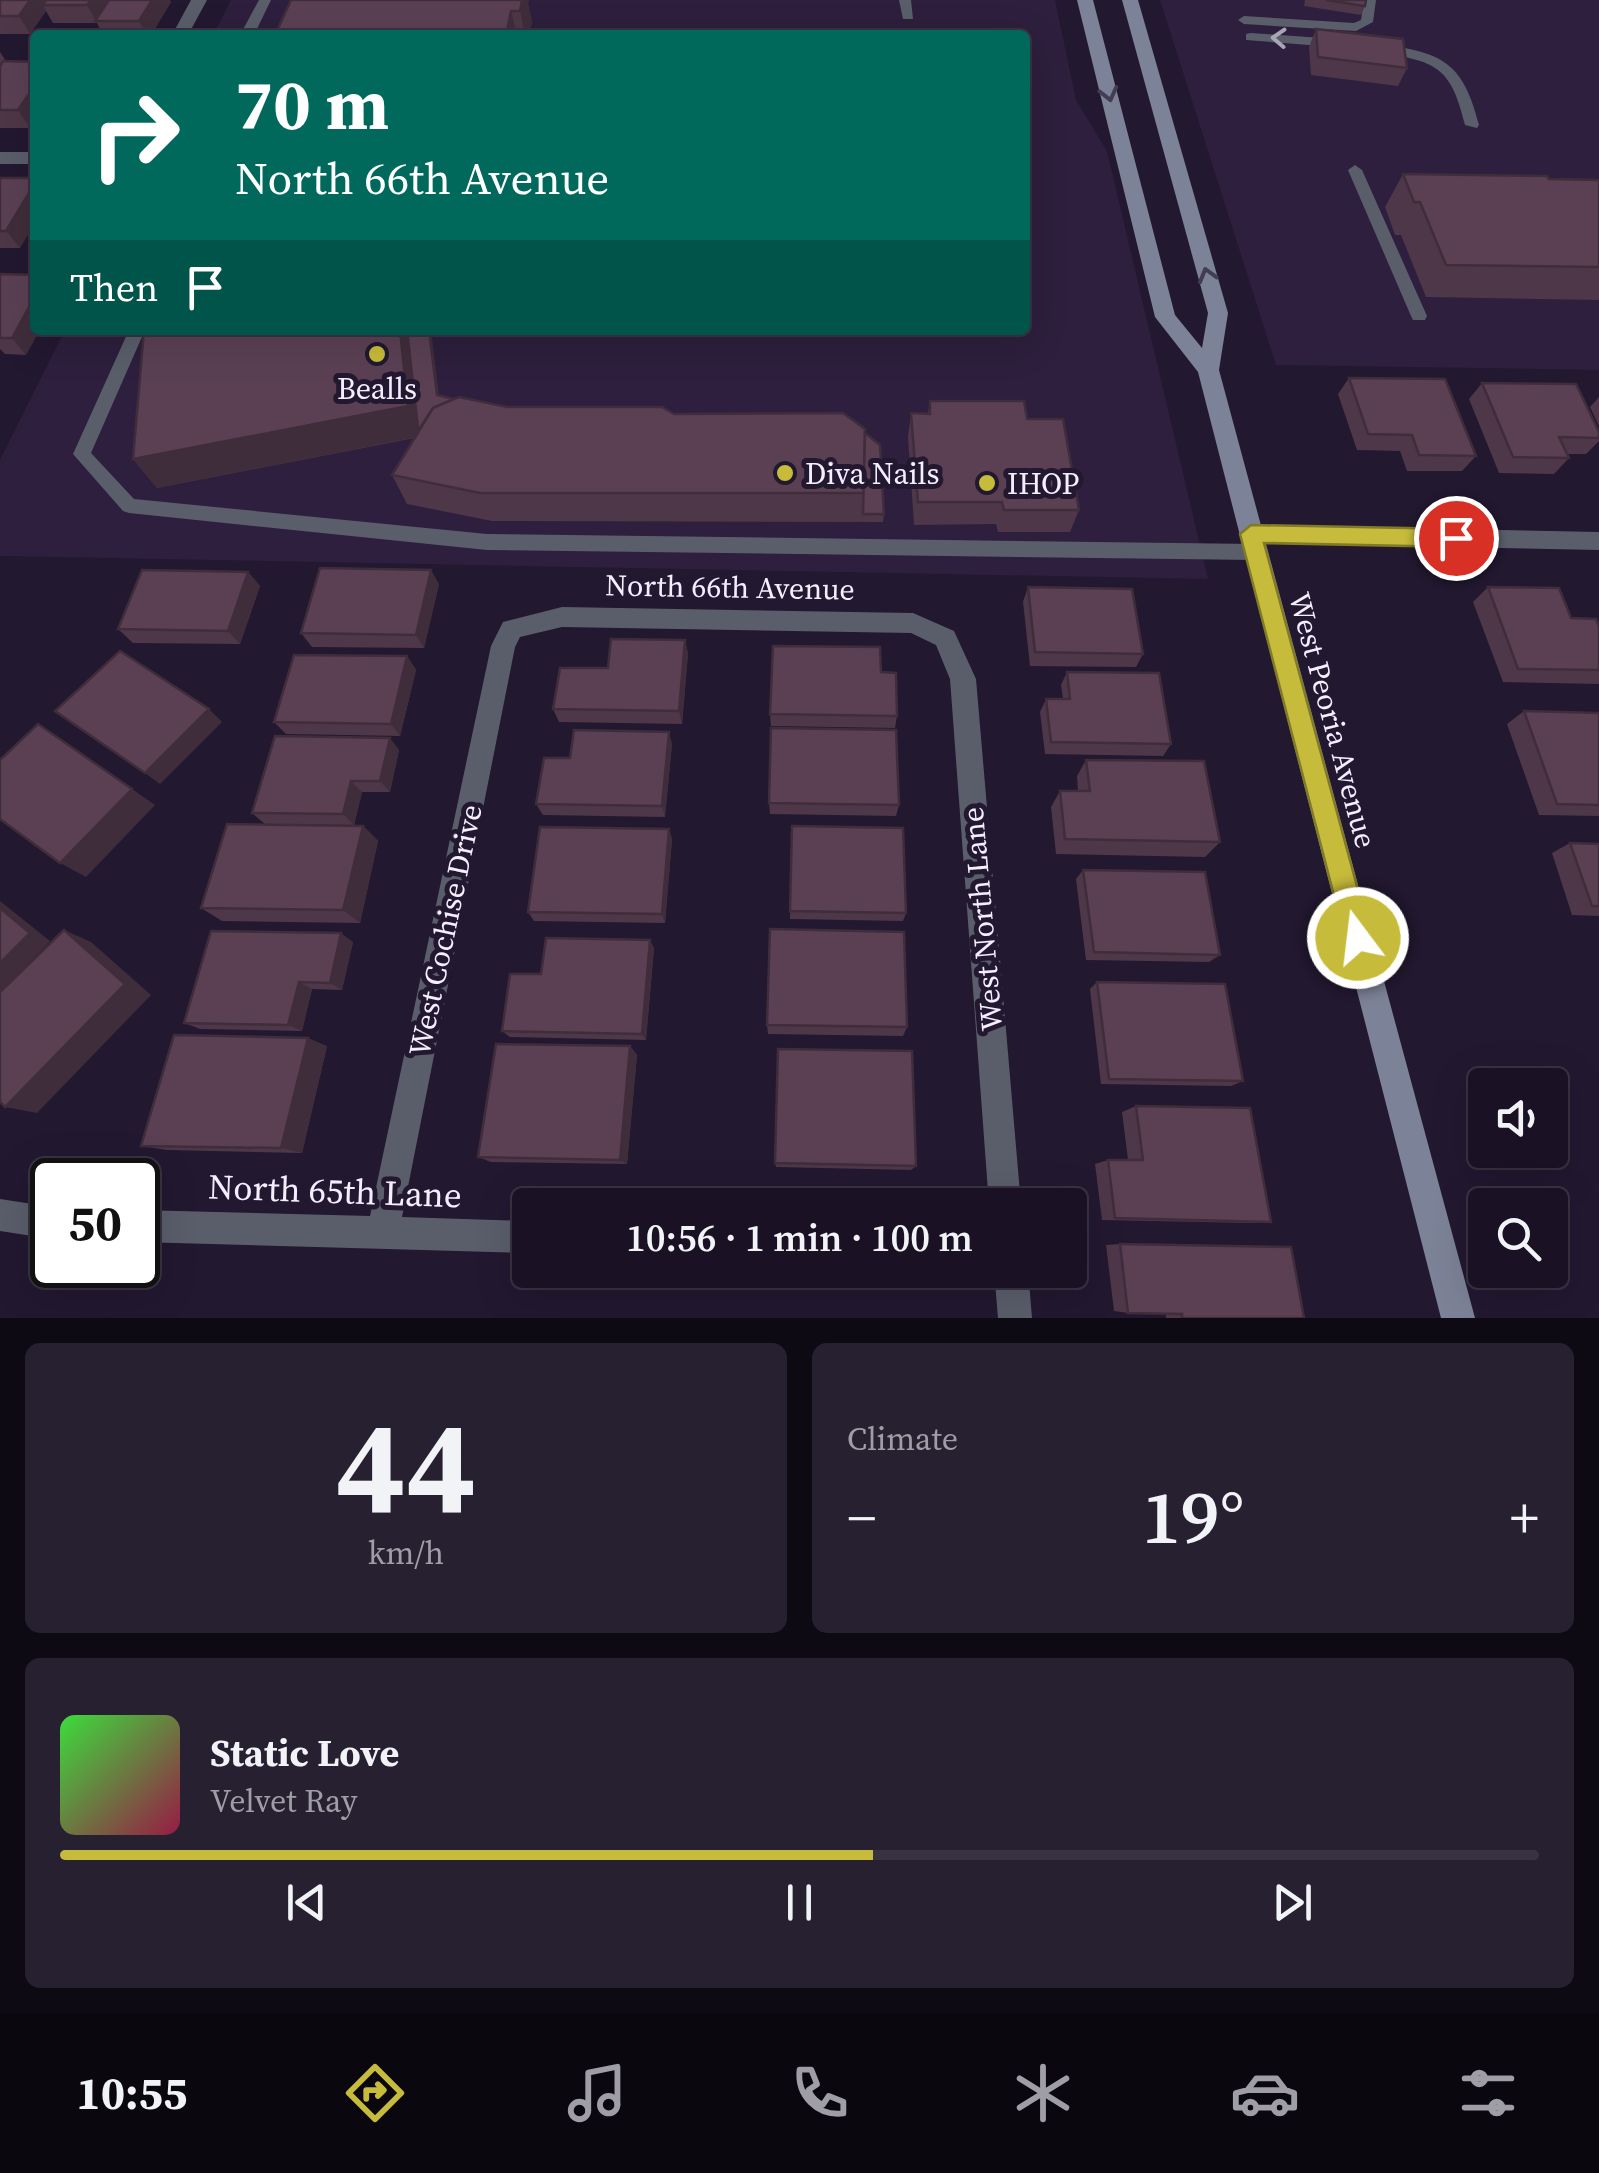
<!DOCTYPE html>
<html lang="en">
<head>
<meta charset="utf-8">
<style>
	:root { --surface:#1a1224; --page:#272031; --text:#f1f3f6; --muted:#9f9ea6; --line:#383241; --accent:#c7bb3b }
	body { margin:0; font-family:"Source Serif 4",serif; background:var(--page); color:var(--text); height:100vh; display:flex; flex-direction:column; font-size:38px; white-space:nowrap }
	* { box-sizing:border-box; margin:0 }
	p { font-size:32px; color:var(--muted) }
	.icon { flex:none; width:55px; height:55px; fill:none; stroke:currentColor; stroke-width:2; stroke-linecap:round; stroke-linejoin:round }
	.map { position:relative; height:1318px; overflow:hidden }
	.drawer { display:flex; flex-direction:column; gap:25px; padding:25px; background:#0e0a14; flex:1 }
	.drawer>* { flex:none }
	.banner { position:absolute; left:30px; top:30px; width:1000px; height:305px; border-radius:10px; box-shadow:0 10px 40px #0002,0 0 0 2px var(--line); background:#00695c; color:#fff; overflow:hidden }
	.fabs { position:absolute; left:1468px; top:1068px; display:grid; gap:20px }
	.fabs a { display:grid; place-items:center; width:100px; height:100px; border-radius:10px; background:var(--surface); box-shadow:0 10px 40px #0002,0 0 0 2px var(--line); font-size:50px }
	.speed { position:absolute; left:30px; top:1158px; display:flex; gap:20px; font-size:50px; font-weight:700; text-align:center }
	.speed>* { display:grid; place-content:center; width:130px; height:130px; border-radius:50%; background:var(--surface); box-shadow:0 10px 40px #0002,0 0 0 2px var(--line); line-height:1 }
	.speed .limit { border:5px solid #111; border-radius:15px; background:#fff; color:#111 }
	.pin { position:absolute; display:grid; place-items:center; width:85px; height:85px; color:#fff; margin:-42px; border:5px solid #fff; border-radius:50%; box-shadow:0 2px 10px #0007 }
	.me { position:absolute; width:110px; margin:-55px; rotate:345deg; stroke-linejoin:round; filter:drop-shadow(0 0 8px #0008) }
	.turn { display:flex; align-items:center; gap:35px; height:210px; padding:0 40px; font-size:45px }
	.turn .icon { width:130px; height:130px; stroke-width:2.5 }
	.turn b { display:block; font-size:70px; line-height:85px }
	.then { display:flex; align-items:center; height:95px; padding:0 40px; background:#0003; gap:20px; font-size:38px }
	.big { font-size:75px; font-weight:600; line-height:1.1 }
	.drawer .card { flex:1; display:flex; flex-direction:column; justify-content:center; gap:15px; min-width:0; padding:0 35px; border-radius:15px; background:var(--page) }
	.drawer .dial { align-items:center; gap:0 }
	.dial b { font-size:130px; line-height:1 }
	.song { display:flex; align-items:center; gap:30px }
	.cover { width:120px; height:120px; border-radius:15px; background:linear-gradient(135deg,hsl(120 70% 55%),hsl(340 70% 35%)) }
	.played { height:10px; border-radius:5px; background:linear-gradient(90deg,var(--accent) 55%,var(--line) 55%) }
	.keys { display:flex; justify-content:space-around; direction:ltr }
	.heat { display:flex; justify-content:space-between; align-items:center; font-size:55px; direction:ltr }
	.drawer .tiles { flex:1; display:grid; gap:25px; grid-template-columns:1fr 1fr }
	.card:last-child { grid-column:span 2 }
	.trip { position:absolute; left:512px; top:1188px; width:575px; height:100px; border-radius:10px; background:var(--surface); box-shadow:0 10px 40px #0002,0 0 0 2px var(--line); font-weight:600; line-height:100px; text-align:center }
	.tab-bar { display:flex; height:160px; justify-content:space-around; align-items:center; background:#0a070e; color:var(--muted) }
	.tab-bar .icon { width:70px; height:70px }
	.tab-bar .active { color:var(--accent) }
	.tab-bar b { font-size:45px; color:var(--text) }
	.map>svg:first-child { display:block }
	.built { fill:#2d1f3d }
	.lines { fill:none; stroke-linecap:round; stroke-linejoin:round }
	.lane { fill:#5a5e6b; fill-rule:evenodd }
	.street { fill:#5a5e6b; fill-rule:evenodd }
	.secondary { fill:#7c8297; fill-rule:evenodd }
	.wall { fill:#4e3748 }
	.shaded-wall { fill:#402d3b }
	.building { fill:#5b4054; stroke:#402d3b; stroke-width:2.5 }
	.oneway { stroke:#a8a6b5 }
	.oneway2 { stroke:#423d54 }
	.route { fill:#c7bb3b; stroke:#817a26; stroke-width:2.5 }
	.poi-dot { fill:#c7bb3b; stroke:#221830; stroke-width:4 }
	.labels { text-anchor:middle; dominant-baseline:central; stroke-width:10; stroke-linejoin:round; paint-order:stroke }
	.poi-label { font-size:30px; fill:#f5eeff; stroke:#221830; text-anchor:start }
	.street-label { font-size:30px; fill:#f5eeff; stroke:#221830 }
	.near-street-label { font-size:35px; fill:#f5eeff; stroke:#221830 }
</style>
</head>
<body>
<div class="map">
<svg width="1599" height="1318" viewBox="0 0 1599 1318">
	<rect width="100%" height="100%" fill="#221830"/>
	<!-- built -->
	<g class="built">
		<polygon points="231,0 1055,0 1076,100 1107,151 1208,579 0,556 0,460 65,330 1025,330 1025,35 213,35"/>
		<polygon points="1160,0 1599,0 1599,370 1276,365"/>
	</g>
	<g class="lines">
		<!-- lane -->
		<g class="lane">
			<polygon points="259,0 271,0 254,35 240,35"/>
			<polygon points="899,0 911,0 913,19 903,19"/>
			<polygon points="1364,0 1376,0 1373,22 1356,31 1244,24 1238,20 1244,16 1354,23 1361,20"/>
			<polygon points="1251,33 1335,39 1342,43 1335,47 1246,40 1246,34"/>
			<path d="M1378,44C1441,52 1463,61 1479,125L1477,128L1465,125C1450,61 1432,62 1373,51V45Z"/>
			<polygon points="1355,165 1362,170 1427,316 1425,320 1413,320 1411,316 1348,170"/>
			<polygon points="129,330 145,330 91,453 134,499 487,534 1255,544 1264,552 1255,560 487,550 129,513 123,511 73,454"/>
		</g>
		<!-- street -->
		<g class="street">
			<polygon points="191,0 207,0 188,35 172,35"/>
			<rect x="0" y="152" width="35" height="12"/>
			<polygon points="1251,525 1599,532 1599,550 1251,543 1243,541 1239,534 1243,527"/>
			<polygon points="562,607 913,613 954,631 976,679 1021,1205 989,1205 950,679 936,645 911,633 562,627 520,637 515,647 402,1217 530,1221 530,1253 138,1242 138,1210 370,1216 491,646 503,622"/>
			<polygon points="0,1199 52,1207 52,1239 0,1231"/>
			<polygon points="994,1270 1028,1270 1032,1318 998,1318"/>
		</g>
		<!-- secondary -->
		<polygon class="secondary" points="1077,0 1093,0 1175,315 1202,348 1208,313 1122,0 1138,0 1228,313 1219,370 1475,1318 1441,1318 1198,372 1155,317"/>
	</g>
	<!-- wall -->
	<g class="wall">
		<polygon points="0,0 171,2 151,35 103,35 97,23 53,23 46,11 30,34 0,34"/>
		<polygon points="1305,0 1366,0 1365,6 1361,15 1304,6"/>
		<polygon points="528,4 532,22 529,35 275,35"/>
		<polygon points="1316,29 1407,68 1398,86 1311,75 1309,47"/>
		<polygon points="0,52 6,61 35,62 35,121 30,128 0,128"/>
		<polygon points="1403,174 1599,180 1599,300 1426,297 1401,235 1395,235 1385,207"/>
		<polygon points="0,178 35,178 35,222 20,248 0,248"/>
		<polygon points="0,274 26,355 5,354 0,349"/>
		<polygon points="1349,378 1476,456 1462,471 1407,471 1400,451 1357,450 1338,394"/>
		<polygon points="1482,383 1599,432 1599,441 1586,454 1567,454 1569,458 1554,474 1499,473 1469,399"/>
		<polygon points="439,396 507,407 674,414 865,433 884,514 883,522 492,521 407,504 392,475 415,438 157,488 133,459"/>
		<polygon points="1599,397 1599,426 1590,407"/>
		<polygon points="930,401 1027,419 1079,510 1070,532 998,532 996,524 914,525 908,437 911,413 928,413"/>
		<polygon points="248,572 260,586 240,644 133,643 118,629"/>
		<polygon points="439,584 424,648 312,647 301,633"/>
		<polygon points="1028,587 1143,654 1136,667 1030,666 1023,602"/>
		<polygon points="1488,587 1571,618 1599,626 1599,684 1503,682 1473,602"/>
		<polygon points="685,640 688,654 682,724 559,722 553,709 608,668"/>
		<polygon points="407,656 416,670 400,736 286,734 274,722"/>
		<polygon points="881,672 897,716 895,728 771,726 770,714"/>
		<polygon points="1067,672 1171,744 1163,756 1045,754 1040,712 1046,699 1063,699 1061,685"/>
		<polygon points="1524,711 1599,713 1599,816 1539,815 1507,724"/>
		<polygon points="672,744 665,817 543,815 536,804 570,758"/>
		<polygon points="399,750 390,792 362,792 354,825 265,824 252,813"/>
		<polygon points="1086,760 1220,842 1205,857 1056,854 1051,807 1060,791 1078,791 1077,776"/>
		<polygon points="769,803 899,805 896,816 770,814"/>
		<polygon points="363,826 378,841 360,923 222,921 201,908"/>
		<polygon points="792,826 906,913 903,921 790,919"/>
		<polygon points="669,829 672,839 665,923 534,921 528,912"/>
		<polygon points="1570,843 1599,844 1599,916 1572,915 1552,853"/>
		<polygon points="1083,870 1220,955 1209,962 1086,960 1076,879"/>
		<polygon points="353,942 342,990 312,989 302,1031 200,1029 184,1023"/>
		<polygon points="654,948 646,1040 510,1037 502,1031 541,974"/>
		<polygon points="1097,982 1243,1081 1231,1086 1101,1084 1090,989"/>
		<polygon points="767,1025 907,1027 903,1036 768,1034"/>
		<polygon points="327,1046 302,1153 167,1150 141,1146"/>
		<polygon points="630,1046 637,1055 627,1164 491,1162 478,1157"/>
		<polygon points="1136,1106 1271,1222 1251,1223 1102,1220 1095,1164 1108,1160 1128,1160 1122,1112"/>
		<polygon points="775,1163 916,1166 911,1170 776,1167"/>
		<polygon points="1120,1244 1304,1318 1166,1318 1166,1314 1128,1313 1114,1311 1106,1245"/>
	</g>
	<!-- shaded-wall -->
	<g class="shaded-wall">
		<polygon points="30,0 53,0 43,5 46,11 30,34 19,16"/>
		<polygon points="91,0 112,0 96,21 87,5"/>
		<polygon points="152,0 170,0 171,2 151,35 146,35 139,21"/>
		<polygon points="520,0 529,0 528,4 532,22 529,35 525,35 520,11"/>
		<polygon points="511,11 517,35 506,35"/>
		<polygon points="35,85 35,121 30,128 18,110"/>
		<polygon points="35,183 35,222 20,248 6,231"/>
		<polygon points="35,296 35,330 40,330 26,355 12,338"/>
		<polygon points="400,330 410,330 418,428 422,436 157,488 133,459"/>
		<polygon points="429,330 431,330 440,404 437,395"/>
		<polygon points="431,570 439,584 424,648 416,635"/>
		<polygon points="248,572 260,586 240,644 228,631"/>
		<polygon points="685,640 688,654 682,724 679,711"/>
		<polygon points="407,656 416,670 400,736 391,724"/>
		<polygon points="209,709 222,722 160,784 145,773"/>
		<polygon points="669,732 672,744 665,817 662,806"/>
		<polygon points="390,738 399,750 390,792 380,781"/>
		<polygon points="351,781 362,792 354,825 343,814"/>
		<polygon points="132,789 155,805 86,877 60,863"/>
		<polygon points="363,826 378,841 360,923 343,910"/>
		<polygon points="669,829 672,839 665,923 662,914"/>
		<polygon points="0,901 50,941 0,992"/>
		<polygon points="64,930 91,942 151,995 37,1113 5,1107"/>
		<polygon points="341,933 353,942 342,990 330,983"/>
		<polygon points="650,940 654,948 646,1040 642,1034"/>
		<polygon points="299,982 312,989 302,1031 288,1025"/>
		<polygon points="308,1038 327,1046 302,1153 281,1148"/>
		<polygon points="630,1046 637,1055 627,1164 620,1160"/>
	</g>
	<!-- building -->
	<g class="building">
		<polygon points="0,0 30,0 19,16 0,16"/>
		<polygon points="46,0 91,0 87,5 43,5"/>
		<polygon points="109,0 152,0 139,21 95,21"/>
		<polygon points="291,0 522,0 520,11 511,11 506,35 275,35"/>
		<polygon points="1326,0 1366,0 1365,6"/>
		<polygon points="1316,29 1403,39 1407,68 1318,57"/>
		<polygon points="3,61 35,62 35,85 18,110 0,110 0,66"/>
		<polygon points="1403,174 1547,176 1549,179 1599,180 1599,267 1446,265 1420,202 1414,202"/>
		<polygon points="0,178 35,178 35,183 6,231 0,231"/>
		<polygon points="0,274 35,275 35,296 12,338 0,338"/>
		<polygon points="144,330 400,330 408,406 133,459"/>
		<polygon points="407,330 429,330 437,395 454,399 433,408 420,428 418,428"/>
		<polygon points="1349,378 1445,379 1476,456 1419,455 1412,435 1368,434"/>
		<polygon points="1482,383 1576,384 1599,432 1599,438 1559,437 1569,458 1513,457"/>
		<polygon points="459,397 507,407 662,407 674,414 843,413 865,429 864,493 480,493 392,475 433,408"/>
		<polygon points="930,401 1024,401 1027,419 1063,419 1079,510 1004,510 1002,502 918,502 911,413 930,414"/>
		<polygon points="865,433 880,445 884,514 863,514"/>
		<polygon points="320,568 431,570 416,635 301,633"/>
		<polygon points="142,570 248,572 228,631 118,629"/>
		<polygon points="1028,587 1132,589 1143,654 1035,652"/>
		<polygon points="1488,587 1559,588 1571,618 1596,619 1599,626 1599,670 1518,669"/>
		<polygon points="611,639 685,640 679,711 553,709 560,668 608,668"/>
		<polygon points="773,646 880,647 881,672 896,673 897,716 770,714"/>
		<polygon points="120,651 209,709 145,773 55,711"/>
		<polygon points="294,655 407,656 391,724 274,722"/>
		<polygon points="1067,672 1159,673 1171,744 1051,742 1046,699 1070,699"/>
		<polygon points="1524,711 1599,713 1599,805 1557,804"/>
		<polygon points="38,724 132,789 60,863 0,819 0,760"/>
		<polygon points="771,728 896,730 899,805 769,803"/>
		<polygon points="574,730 669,732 662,806 536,804 544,758 570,758"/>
		<polygon points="275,736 390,738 380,781 351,781 343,814 252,813"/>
		<polygon points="1086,760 1204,761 1220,842 1065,839 1060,791 1090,791"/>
		<polygon points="227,824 363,826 343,910 201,908"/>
		<polygon points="792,826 903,828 906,913 790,911"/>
		<polygon points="540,827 669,829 662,914 528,912"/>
		<polygon points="1570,843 1599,844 1599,906 1592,906"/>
		<polygon points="1083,870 1205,872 1220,955 1094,952"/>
		<polygon points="0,908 30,933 0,963"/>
		<polygon points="770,929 904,932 907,1027 767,1025"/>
		<polygon points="64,930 125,984 5,1107 0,1102 0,992"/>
		<polygon points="211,931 341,933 330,983 299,982 288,1025 184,1023"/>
		<polygon points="546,938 650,940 642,1034 502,1031 510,974 541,974"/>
		<polygon points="1097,982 1225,984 1243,1081 1109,1079"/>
		<polygon points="174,1035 308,1038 281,1148 141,1146"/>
		<polygon points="496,1044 630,1046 620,1160 478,1157"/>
		<polygon points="778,1049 912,1051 916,1166 775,1163"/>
		<polygon points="1136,1106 1250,1108 1271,1222 1115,1218 1108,1160 1143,1160"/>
		<polygon points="1120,1244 1291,1247 1304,1318 1182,1318 1182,1314 1128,1313"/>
	</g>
	<!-- one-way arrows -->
	<defs><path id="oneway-chevron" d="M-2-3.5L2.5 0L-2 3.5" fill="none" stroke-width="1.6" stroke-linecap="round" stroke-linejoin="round" transform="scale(2.5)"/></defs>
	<use class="oneway" href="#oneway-chevron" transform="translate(1279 38) rotate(-177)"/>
	<g class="oneway2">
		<use href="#oneway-chevron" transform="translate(1109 94) rotate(76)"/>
		<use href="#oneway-chevron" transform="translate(1207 275) rotate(-106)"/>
	</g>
	<!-- route -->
	<polygon class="route" points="1251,525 1456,529 1466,538 1456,547 1264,543 1371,938 1367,948 1358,952 1348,948 1345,938 1240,534"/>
	<!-- markers -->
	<g class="poi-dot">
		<circle cx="377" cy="354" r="10"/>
		<circle cx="785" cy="473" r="10"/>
		<circle cx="987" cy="483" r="10"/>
	</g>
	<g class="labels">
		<!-- poi labels -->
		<g class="poi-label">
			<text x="377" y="388" text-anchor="middle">Bealls</text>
			<text x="805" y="473">Diva Nails</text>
			<text x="1007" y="483">IHOP</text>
		</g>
		<!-- street labels -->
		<g class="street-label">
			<text transform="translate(730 587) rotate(1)">North 66th Avenue</text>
			<text transform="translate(1333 720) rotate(75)">West Peoria Avenue</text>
			<text transform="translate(982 919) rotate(-95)">West North Lane</text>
			<text transform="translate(445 930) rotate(-78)">West Cochise Drive</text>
		</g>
		<!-- near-street labels -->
		<g class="near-street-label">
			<text transform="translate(335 1191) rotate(2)">North 65th Lane</text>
		</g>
	</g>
</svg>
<div class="fabs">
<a><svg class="icon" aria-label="sound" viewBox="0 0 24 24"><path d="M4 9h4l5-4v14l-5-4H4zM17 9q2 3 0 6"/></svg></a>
<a><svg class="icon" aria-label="search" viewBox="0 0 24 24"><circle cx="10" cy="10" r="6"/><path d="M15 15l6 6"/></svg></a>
</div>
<div class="speed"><div class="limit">50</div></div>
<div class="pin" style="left:1456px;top:538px;background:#d93025"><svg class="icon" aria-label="arrive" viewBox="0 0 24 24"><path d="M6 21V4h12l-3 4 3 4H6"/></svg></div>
<svg class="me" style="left:1358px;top:938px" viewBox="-20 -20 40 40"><circle r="17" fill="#c7bb3b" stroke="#fff" stroke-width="3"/><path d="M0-11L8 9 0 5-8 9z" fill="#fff"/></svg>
<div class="trip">10:56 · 1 min · 100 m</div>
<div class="banner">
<div class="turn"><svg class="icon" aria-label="right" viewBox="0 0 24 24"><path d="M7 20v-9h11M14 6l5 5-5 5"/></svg><div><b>70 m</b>North 66th Avenue</div></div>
<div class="then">Then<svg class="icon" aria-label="arrive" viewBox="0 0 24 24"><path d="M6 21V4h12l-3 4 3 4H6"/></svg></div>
</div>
</div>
<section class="drawer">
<div class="tiles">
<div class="card dial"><b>44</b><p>km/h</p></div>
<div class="card"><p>Climate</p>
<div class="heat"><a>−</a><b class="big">19°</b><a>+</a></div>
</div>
<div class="card">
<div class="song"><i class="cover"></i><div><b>Static Love</b><p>Velvet Ray</p></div></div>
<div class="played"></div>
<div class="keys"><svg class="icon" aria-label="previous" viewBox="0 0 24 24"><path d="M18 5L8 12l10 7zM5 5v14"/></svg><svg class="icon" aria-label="pause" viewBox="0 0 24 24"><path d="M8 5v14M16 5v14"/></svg><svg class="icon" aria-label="next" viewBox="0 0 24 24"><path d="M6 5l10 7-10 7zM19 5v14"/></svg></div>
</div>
</div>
</section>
<nav class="tab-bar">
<b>10:55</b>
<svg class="icon active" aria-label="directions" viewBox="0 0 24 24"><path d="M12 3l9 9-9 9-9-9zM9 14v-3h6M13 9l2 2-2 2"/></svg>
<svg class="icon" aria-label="music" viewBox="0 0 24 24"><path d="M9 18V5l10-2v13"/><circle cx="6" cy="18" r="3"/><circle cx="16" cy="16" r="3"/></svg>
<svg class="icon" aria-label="phone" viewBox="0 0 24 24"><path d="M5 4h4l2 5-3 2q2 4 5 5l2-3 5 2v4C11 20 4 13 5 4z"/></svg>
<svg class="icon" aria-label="climate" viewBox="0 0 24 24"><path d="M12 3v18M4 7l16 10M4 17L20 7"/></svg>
<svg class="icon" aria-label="car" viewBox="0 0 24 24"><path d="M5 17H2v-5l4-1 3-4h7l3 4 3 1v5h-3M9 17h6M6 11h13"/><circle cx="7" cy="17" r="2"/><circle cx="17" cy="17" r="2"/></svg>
<svg class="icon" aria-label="filters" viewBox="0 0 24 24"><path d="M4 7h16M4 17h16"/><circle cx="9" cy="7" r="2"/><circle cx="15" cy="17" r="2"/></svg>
</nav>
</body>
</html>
